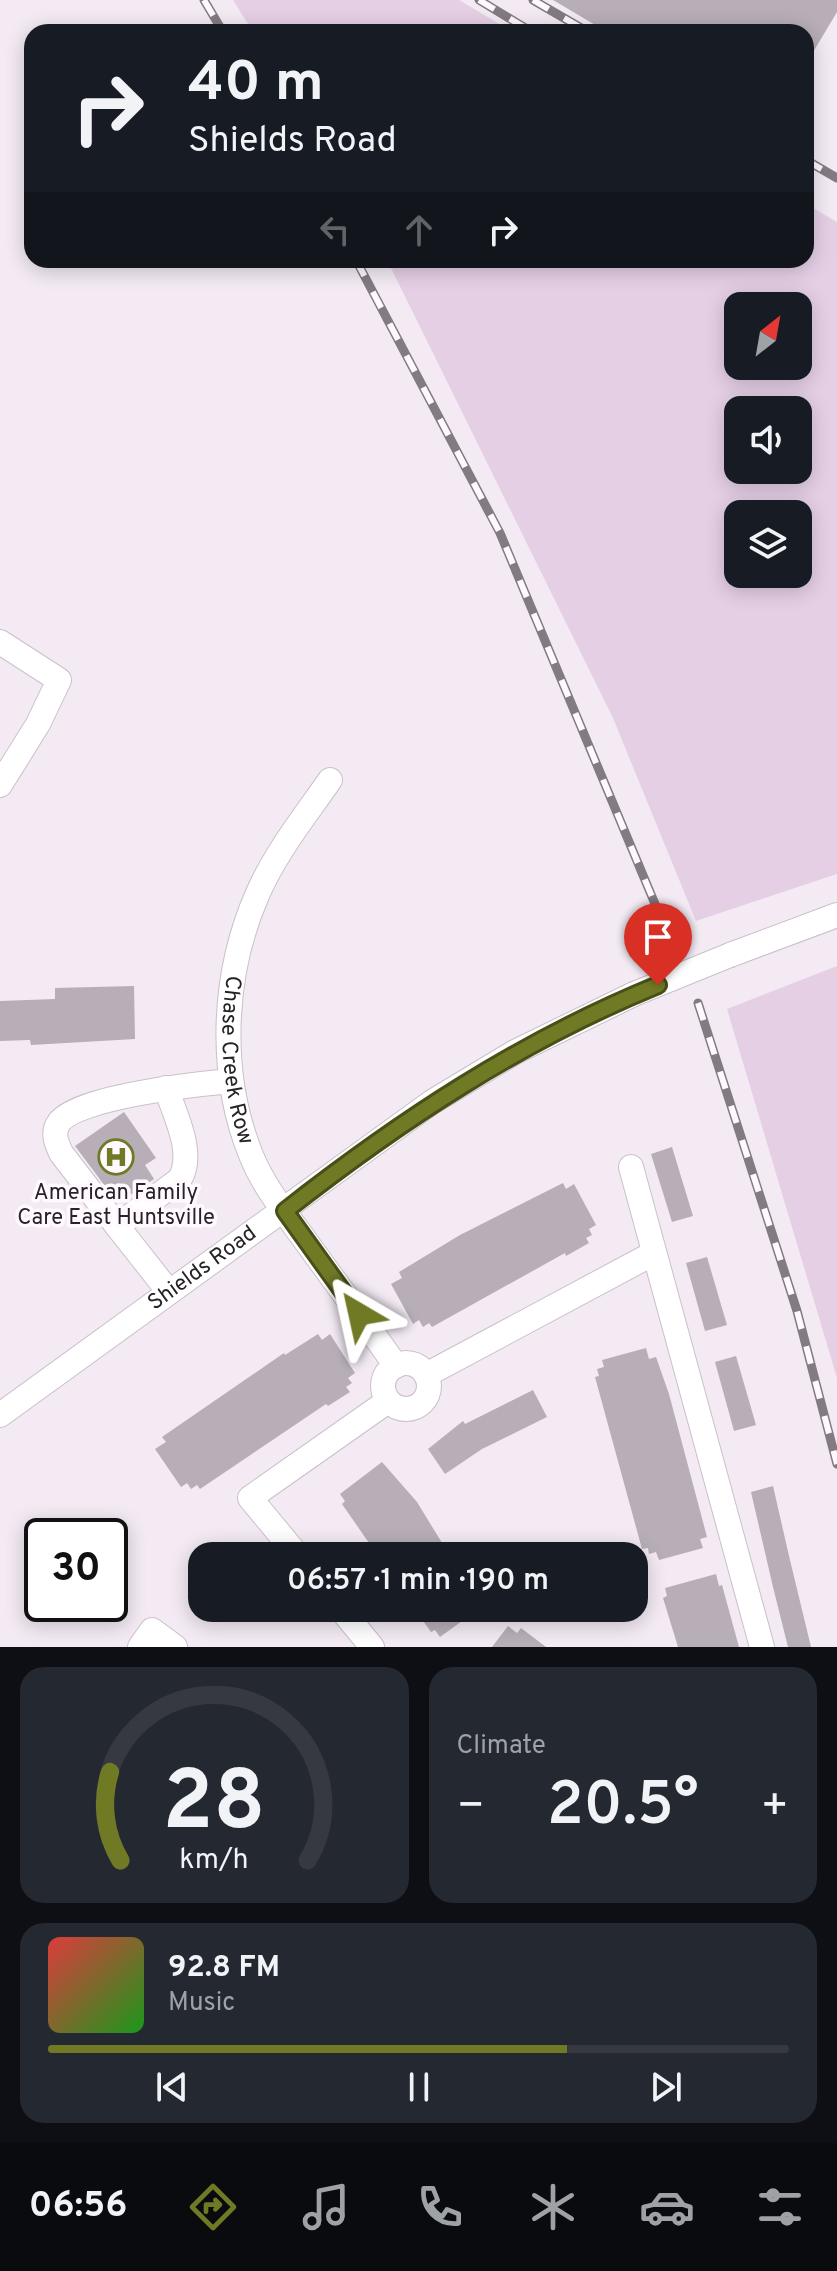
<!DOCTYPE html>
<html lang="en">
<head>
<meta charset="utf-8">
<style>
	:root { --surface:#171b24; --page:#242831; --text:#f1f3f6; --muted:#9ea1a6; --line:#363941; --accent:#707a25 }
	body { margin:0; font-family:Overpass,sans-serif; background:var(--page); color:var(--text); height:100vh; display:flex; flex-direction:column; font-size:30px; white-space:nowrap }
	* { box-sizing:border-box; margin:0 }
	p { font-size:26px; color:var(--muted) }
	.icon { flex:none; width:44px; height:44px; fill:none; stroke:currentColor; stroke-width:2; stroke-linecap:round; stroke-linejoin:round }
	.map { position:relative; height:1647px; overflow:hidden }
	.panel { display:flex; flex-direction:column; gap:20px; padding:20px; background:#0d0f14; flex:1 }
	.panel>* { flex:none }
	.guide { position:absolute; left:24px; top:24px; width:790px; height:244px; border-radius:24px; box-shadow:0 4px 20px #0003; background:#171b24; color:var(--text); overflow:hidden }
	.needle { width:52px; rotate:31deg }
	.tools { position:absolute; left:724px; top:292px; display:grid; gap:16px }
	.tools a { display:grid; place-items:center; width:88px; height:88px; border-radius:16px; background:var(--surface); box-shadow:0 4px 20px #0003; font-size:40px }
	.speed { position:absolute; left:24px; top:1518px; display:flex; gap:16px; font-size:40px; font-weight:700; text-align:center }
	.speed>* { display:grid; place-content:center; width:104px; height:104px; border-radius:50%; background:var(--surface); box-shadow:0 4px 20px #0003; line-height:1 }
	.speed .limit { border:4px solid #111; border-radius:12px; background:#fff; color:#111 }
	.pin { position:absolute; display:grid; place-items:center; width:68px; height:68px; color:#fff; margin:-82px -34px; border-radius:50% 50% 50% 0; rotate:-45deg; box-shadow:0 0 8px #0007 }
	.pin .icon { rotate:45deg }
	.me { position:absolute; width:88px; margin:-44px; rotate:324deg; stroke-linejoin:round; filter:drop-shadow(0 0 6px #0008) }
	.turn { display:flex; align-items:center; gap:28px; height:168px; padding:0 32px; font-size:36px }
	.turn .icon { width:104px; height:104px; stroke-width:2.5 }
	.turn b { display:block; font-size:56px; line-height:68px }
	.lanes { display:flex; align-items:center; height:76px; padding:0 32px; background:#0003; justify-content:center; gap:40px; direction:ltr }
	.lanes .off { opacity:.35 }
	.big { font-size:60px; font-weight:600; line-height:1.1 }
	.panel .card { flex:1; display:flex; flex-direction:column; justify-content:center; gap:12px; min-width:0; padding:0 28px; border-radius:24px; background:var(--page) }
	.panel .dial { align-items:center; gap:0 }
	.dial svg { height:208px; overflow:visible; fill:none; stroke:var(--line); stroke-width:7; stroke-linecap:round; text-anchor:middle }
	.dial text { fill:var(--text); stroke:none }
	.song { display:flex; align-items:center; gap:24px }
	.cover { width:96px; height:96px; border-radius:12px; background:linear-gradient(135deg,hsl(0 70% 55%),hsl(120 70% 35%)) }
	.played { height:8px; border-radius:4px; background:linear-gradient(90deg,var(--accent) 70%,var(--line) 70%) }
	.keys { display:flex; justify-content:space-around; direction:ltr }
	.heat { display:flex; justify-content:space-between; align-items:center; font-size:44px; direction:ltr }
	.panel .tiles { flex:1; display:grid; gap:20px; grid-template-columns:1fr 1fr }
	.card:last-child { grid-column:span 2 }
	.trip { position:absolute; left:188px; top:1542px; width:460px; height:80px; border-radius:24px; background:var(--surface); box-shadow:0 4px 20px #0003; font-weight:600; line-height:80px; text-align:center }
	.dock { display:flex; height:128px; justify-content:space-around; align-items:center; background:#090b0e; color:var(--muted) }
	.dock .icon { width:56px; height:56px }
	.dock .on { color:var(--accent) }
	.dock b { font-size:36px; color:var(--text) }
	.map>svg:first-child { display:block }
	.green { fill:#e5cfe5; fill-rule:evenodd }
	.building { fill:#b7aeb7 }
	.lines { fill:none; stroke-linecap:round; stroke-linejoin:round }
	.minor-casing { stroke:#c9c0c9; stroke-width:26 }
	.minor { stroke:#fff; stroke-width:24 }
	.rail-casing { stroke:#827b82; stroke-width:9 }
	.rail { stroke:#fff9ff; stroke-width:6; stroke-dasharray:18; stroke-linecap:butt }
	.minor-bridge-casing { stroke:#c9c0c9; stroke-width:26; stroke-linecap:butt }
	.minor-bridge { stroke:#fff; stroke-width:24 }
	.route-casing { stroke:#494f18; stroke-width:20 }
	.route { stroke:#707a25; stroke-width:14 }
	.labels { text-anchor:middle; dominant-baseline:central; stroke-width:7; stroke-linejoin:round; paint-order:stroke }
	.street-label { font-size:22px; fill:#262226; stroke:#fff9ff }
	.poi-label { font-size:22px; fill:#262226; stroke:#fff9ff }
</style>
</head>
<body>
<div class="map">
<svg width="837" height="1647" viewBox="0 0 837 1647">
	<rect width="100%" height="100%" fill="#f3eaf4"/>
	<!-- green -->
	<g class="green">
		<polygon points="233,0 459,0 513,32 253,32"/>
		<path d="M806,204L837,222V874L696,921L613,718L387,260H806ZM738,306H798V366H738ZM738,410H798V470H738ZM738,514H798V574H738Z"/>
		<polygon points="837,966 837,1378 727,1009"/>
	</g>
	<!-- building -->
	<g class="building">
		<polygon points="553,0 837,0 837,12 806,64 806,32 607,32"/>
		<polygon points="134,986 135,1039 31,1045 30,1040 0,1041 0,1001 55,999 55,988"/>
		<polygon points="124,1112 156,1158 145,1165 154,1179 127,1197 118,1183 108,1190 75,1146"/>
		<polygon points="672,1147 693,1216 672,1222 651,1154"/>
		<polygon points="563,1183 566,1189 574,1184 596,1225 589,1229 592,1235 586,1238 589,1243 566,1256 565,1253 432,1327 429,1323 423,1327 419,1320 413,1324 391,1284 402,1278 399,1272 460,1235"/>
		<polygon points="707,1257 727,1325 705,1331 686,1263"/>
		<polygon points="318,1334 322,1340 330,1334 355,1373 348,1378 352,1383 346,1387 350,1392 328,1406 326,1404 200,1489 197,1485 191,1489 187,1483 181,1487 155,1449 166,1442 162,1437 284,1353 285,1355"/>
		<polygon points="646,1348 649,1359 656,1357 669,1394 707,1537 700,1539 703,1548 659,1560 656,1552 649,1554 648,1548 642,1549 595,1377 599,1376 597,1369 604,1367 602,1360"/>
		<polygon points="736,1356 756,1425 734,1431 715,1362"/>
		<polygon points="533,1390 547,1417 482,1449 445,1474 428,1449 463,1421 465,1424"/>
		<polygon points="382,1462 417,1502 450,1556 378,1556 342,1504 345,1501 340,1494"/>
		<polygon points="773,1486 789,1556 811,1647 788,1647 773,1587 751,1492"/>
		<polygon points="716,1574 719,1586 722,1585 739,1647 678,1647 663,1598 667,1596 665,1588"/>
		<polygon points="414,1608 480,1608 440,1637 435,1630 431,1632"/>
		<polygon points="508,1626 517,1633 521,1628 546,1647 492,1647"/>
	</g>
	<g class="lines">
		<defs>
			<g id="minor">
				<polyline points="0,642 59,680 38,724 0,785"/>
				<path id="s1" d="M330,780C305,816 276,852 258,893C222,974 218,1073 251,1155C264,1188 290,1219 310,1247C339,1287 368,1326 396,1366"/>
				<polyline points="730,955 837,915"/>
				<path d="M166,1088C175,1115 196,1155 179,1180L117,1226L169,1292"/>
				<polyline points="631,1167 762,1647"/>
				<path d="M117,1226L61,1153C57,1144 52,1134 58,1124C73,1097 198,1084 231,1081"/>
				<circle cx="406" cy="1386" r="23"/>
				<polyline points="426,1375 654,1253"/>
				<path id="s2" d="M0,1415L432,1102L515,1052L634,994"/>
				<polyline points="298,1556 250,1498 388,1401"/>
				<polyline points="340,1608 372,1647"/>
				<polyline points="140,1647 152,1630 175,1647"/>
			</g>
		</defs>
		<!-- minor casing -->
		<use href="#minor" class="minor-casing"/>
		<!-- minor -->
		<use href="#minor" class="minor"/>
		<defs>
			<g id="rail">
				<polyline points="204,0 223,32"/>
				<polyline points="479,0 532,32"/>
				<polyline points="533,0 588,32"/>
				<polyline points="806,160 837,178"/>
				<polyline points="356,260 500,533 673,947"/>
				<polyline points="698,1003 797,1311 837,1464"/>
			</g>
		</defs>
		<!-- rail casing -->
		<use href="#rail" class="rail-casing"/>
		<!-- rail -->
		<use href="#rail" class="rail"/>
		<defs>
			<polyline id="minor-bridge" points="634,994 730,955"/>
		</defs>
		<!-- minor-bridge casing -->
		<use href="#minor-bridge" class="minor-bridge-casing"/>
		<!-- minor-bridge -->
		<use href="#minor-bridge" class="minor-bridge"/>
	</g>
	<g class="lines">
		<defs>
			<path id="route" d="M359,1314L285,1211C401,1120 521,1041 658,985"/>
		</defs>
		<!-- route casing -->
		<use href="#route" class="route-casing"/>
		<!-- route -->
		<use href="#route" class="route"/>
	</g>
	<!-- icons -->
	<defs>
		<symbol id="hospital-ring" viewBox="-11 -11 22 22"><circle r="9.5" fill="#fff9ff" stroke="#707a25" stroke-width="1.5"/><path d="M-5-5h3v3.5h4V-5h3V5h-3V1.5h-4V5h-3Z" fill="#707a25"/></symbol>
	</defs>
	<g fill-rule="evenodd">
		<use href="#hospital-ring" x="96" y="1137" width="40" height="40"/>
	</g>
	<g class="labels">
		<!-- street labels -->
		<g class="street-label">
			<text stroke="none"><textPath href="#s1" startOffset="306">Chase Creek Row</textPath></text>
			<text stroke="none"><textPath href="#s2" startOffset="250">Shields Road</textPath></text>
		</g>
		<!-- poi labels -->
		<g class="poi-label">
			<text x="116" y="1193">American Family<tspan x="116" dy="25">Care East Huntsville</tspan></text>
		</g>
	</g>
</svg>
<div class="tools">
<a><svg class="needle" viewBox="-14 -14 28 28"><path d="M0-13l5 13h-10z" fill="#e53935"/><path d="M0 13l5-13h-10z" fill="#9ea1a6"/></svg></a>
<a><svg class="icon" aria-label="sound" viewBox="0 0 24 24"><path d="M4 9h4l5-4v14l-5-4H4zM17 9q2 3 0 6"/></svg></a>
<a><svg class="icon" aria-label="layers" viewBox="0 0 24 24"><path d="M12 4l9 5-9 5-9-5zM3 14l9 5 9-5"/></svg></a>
</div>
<div class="speed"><div class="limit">30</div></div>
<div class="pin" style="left:658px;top:985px;background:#d93025"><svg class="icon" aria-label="arrive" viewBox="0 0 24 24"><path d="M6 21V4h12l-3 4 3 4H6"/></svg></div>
<svg class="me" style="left:359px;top:1314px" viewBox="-20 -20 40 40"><path d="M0-17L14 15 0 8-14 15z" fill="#707a25" stroke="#fff" stroke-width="4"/></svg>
<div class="trip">06:57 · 1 min · 190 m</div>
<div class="guide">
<div class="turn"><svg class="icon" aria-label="right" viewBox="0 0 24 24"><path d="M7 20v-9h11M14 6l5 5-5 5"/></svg><div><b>40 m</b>Shields Road</div></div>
<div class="lanes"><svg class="icon off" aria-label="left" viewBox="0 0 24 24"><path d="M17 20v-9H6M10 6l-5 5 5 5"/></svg><svg class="icon off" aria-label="ahead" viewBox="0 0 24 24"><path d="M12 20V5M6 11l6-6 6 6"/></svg><svg class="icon" aria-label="right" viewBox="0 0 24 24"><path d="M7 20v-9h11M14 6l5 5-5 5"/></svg></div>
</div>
</div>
<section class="panel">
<div class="tiles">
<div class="card dial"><svg viewBox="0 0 100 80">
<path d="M14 69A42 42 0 1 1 86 69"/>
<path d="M14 69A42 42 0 0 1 10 35" stroke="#707a25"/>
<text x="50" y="56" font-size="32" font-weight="700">28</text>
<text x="50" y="72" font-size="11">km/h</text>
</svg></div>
<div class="card"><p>Climate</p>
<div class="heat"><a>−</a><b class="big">20.5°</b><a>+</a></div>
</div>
<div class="card">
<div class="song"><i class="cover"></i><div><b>92.8 FM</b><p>Music</p></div></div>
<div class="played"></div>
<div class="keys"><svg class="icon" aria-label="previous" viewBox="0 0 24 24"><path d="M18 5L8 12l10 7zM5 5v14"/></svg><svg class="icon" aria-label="pause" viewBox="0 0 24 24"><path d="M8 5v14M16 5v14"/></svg><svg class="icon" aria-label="next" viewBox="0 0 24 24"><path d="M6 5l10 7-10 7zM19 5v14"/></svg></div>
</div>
</div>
</section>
<nav class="dock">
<b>06:56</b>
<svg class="icon on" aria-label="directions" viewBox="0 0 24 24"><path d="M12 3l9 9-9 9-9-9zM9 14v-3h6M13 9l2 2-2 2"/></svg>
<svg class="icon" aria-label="music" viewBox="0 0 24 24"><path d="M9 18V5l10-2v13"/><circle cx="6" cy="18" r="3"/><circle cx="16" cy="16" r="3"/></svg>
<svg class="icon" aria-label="phone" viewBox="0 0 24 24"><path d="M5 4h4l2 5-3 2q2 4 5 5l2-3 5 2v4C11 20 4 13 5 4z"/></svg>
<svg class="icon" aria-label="climate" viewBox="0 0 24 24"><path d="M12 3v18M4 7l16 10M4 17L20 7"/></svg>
<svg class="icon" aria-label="car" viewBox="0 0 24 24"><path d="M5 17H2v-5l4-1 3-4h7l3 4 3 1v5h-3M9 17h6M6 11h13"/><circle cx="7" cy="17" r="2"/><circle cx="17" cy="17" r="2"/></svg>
<svg class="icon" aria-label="filters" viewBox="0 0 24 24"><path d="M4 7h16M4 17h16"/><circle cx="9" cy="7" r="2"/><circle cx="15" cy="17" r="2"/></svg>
</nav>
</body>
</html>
